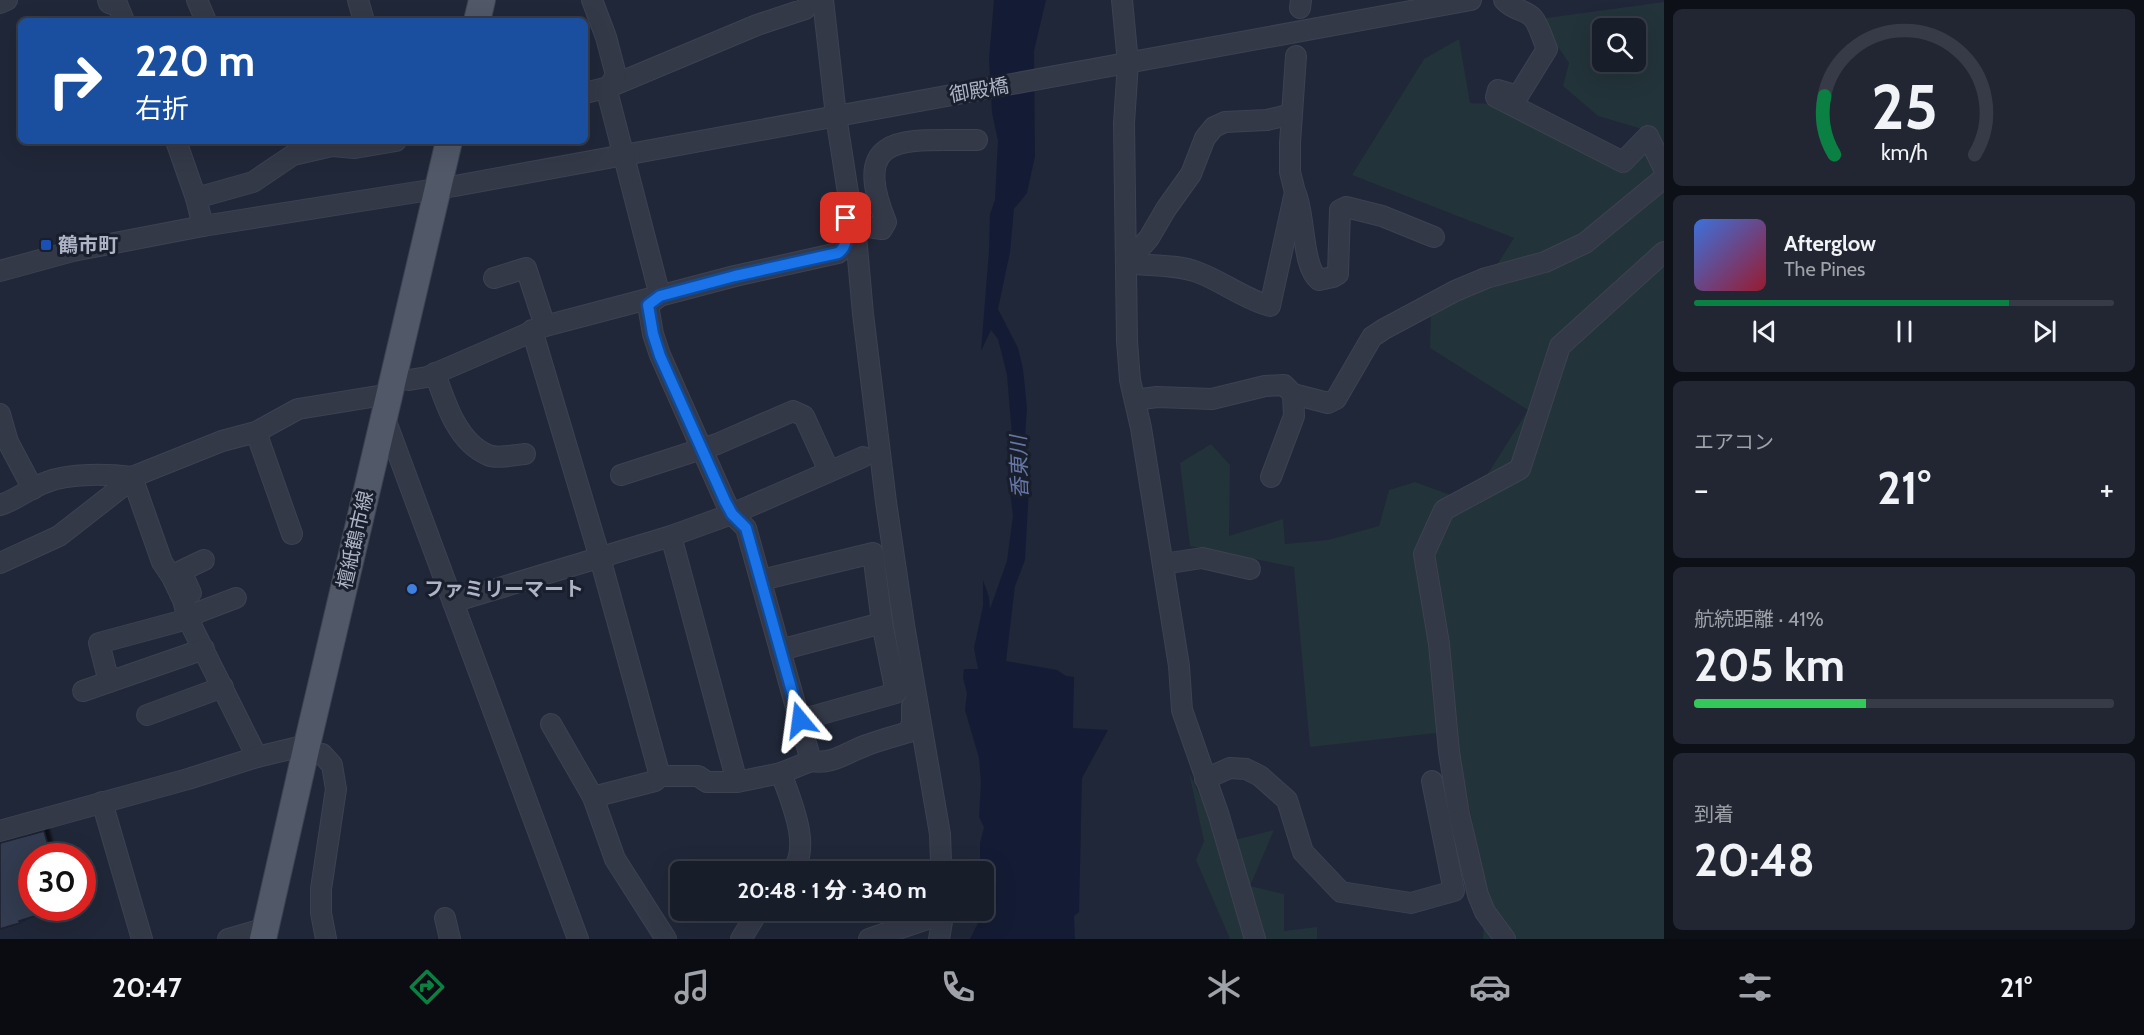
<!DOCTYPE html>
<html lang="ja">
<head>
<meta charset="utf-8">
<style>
	:root { --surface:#181d2a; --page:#212632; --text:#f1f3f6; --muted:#9fa2a8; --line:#363b47; --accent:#0b8043 }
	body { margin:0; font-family:Cabin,"Noto Sans JP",sans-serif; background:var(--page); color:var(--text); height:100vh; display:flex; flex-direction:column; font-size:22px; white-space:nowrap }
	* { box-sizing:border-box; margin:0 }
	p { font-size:20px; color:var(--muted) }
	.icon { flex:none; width:33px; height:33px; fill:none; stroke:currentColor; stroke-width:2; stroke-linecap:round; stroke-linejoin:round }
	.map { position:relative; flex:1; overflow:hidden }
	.panel { display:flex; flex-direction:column; gap:9px; padding:9px; background:#0d1017; width:480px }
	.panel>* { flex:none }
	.guide { position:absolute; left:18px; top:18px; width:570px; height:126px; border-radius:9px; box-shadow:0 6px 24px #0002,0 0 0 2px var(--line); background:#1a4fa0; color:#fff; overflow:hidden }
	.buttons { position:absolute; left:1592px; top:18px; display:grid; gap:12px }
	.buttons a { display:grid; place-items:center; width:54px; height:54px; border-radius:9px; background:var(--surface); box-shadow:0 6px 24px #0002,0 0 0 2px var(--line); font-size:30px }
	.speed { position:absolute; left:18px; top:843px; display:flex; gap:12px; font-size:30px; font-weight:700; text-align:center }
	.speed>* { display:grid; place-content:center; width:78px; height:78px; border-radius:50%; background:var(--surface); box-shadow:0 6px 24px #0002,0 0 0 2px var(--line); line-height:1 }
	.speed .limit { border:9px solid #d22; background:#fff; color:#111 }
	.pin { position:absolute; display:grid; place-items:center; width:51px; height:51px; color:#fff; margin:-26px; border-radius:12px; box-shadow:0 3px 9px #0006 }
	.me { position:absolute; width:66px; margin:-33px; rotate:344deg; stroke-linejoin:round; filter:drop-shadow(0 0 4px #0008) }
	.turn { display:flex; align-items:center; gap:21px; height:126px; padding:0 18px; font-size:27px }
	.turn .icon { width:78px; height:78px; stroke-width:2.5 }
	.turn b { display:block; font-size:42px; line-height:51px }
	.big { font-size:45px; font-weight:800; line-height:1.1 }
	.panel .card { flex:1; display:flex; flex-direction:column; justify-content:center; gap:9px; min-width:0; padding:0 21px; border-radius:9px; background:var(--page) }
	.panel .dial { align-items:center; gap:0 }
	.dial svg { height:156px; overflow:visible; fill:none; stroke:var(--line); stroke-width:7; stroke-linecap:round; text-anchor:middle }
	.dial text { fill:var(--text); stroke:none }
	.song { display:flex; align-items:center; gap:18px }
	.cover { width:72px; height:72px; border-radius:9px; background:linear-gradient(135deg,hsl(220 70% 55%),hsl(350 70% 35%)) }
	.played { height:6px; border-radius:3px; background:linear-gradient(90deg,var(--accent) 75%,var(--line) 75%) }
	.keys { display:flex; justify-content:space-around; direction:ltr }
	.heat { display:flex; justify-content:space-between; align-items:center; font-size:33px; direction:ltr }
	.charge { height:9px; border-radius:4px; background:linear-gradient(90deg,#34c759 41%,var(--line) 0) }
	.trip { position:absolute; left:670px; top:861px; width:324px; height:60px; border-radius:9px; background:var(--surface); box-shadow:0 6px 24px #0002,0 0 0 2px var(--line); font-weight:800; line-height:60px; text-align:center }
	.tab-bar { display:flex; height:96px; justify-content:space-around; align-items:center; background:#0a0c11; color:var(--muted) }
	.tab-bar .icon { width:42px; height:42px }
	.tab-bar .on { color:var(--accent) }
	.tab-bar b { font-size:27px; color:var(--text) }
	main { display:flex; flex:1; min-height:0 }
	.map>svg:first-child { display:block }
	.green { fill:#223339; fill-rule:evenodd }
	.water { fill:#141c35 }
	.building { fill:#323a4f; stroke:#1b202f; stroke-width:1.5; filter:url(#shadow) }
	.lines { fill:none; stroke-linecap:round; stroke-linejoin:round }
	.minor-casing { stroke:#3d4252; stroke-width:22 }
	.major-casing { stroke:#3d4252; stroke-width:28 }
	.minor { stroke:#343948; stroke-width:20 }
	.major { stroke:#515868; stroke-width:26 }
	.route-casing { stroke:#114b97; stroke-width:15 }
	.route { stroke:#1a73e8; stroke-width:10 }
	.transit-dot { fill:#1a4fb4; stroke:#191e2d; stroke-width:2 }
	.shop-dot { fill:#3f7fe0; stroke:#191e2d; stroke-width:2 }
	.labels { text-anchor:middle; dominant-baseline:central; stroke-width:6; stroke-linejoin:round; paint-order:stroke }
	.street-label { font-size:20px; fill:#aeb3c5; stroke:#191e2d }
	.poi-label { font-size:20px; font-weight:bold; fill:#aeb3c5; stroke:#191e2d; text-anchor:start }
	.water-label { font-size:21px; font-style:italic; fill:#6677a4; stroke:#191e2d }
</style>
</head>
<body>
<main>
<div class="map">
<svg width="1664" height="939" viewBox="0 0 1664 939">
	<defs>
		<filter id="shadow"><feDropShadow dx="4" dy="-4" stdDeviation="1.5" flood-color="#0009"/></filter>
	</defs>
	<rect width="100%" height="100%" fill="#202738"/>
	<!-- green -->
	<g class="green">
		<path d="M1664,2V939H1483L1485,885L1454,731L1310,747L1294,567L1190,546L1180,463L1211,444L1230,465L1229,536L1283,519L1285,544L1328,540L1379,526L1389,490L1415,482L1470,502L1528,410L1430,348L1431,311L1486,282L1514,238L1352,175L1424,59L1459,39L1470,103L1498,104L1622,166L1645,130L1598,116L1563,86L1569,63L1539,19ZM1602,28H1635V62H1602Z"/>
		<polygon points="1189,773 1223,843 1274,830 1250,886 1284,894 1284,931 1317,927 1317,939 1230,939 1196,860 1204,841"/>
	</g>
	<!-- water -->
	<polygon class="water" points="994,0 1046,0 1034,51 1035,156 1027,193 1014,209 1010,252 998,309 1018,348 1023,369 1027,408 1024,452 1030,469 1025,560 1015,586 1006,661 1057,670 1066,676 1074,677 1073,728 1108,730 1082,778 1079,912 1074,916 1075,939 970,939 980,919 980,911 984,910 984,872 980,871 980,843 984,827 979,817 981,782 979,758 965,710 967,693 963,678 964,669 978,669 974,648 983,606 983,580 989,597 990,609 1007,561 1013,516 1008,476 1013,447 1007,375 998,339 991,330 981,351 989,251 990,214 995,200 998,141 992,113 989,59"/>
	<!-- building -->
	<polygon class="building" points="44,831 51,856 32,856 32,908 53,908 54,910 19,921 20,923 0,929 0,843"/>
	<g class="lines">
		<defs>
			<g id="minor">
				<polyline points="108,0 109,3 118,6 124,21"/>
				<polyline points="197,0 206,21"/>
				<polyline points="358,0 364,21"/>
				<polyline points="823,0 836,116 851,212 855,225 863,314 886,502 904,625 940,834 941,861 939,872"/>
				<polyline points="1122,0 1128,63 1124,123 1127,341 1130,380 1141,428 1179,666 1182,710 1219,816 1255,939"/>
				<path d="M1504,0C1514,11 1525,9 1533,18C1539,25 1543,40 1547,49L1518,96L1498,90L1496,97L1623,162L1648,136L1664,169"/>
				<polyline points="0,3 7,0"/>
				<polyline points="1300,8 1301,0"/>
				<polyline points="585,93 609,87 757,25 805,9 809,0"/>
				<polyline points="176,141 196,198 203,226"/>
				<path d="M1296,194C1305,215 1302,267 1319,280L1333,277L1338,274L1340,210L1346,207L1382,216L1434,237"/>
				<polyline points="196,198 253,182 293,155 332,146 355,148 396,141"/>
				<path d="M855,225L882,229L886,222C848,129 909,141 977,140"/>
				<polyline points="1126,257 1135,254 1149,238 1166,209 1191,174 1205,138 1214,127 1225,122 1267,120 1292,114"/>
				<path d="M1126,263C1149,266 1175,264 1197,272C1222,281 1244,299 1270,306L1295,192L1290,172V143L1296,56"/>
				<polyline points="0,271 73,251 203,226 455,186 1471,0"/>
				<polyline points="494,278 526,268 545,326"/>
				<polyline points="532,330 600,558 660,776 698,776 707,782 737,782 781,773 811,761 746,528 732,514 725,501 660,355 653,334 648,305 660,296 607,91 616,75 606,37 592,0"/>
				<path d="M435,373C445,402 457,442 488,455C497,459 515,455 525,454"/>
				<path d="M409,380L427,377L545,326L735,276L838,253C848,247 846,236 846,225"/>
				<polyline points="1135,400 1157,397 1212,399 1265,386 1284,385 1293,394 1328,403 1336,399 1372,337 1384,329 1455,291 1486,278 1545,262 1585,243 1664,178"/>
				<polyline points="0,414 8,442 33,489"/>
				<polyline points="384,416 578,939"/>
				<polyline points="256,432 292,534"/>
				<polyline points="621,475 717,444 793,411 804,416 829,471"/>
				<polyline points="1271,477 1294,416 1293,394"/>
				<path d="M0,505C19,499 29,488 47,482C69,473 108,474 132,477L162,562L172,577L183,600L188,619L257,757"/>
				<polyline points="671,536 737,782"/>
				<polyline points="0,563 59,536 127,483 132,477 222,441 256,432 298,409 390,394"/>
				<polyline points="1163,564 1202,558 1250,569"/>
				<polyline points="761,580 873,553 882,623 896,693 800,720"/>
				<polyline points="191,593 181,571 204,560"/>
				<polyline points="453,602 671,536 732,514 863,457"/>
				<polyline points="780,650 882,623"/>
				<polyline points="109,682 99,643 188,619 199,612 236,598"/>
				<polyline points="83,691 204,649"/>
				<polyline points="147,715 223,687"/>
				<polyline points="551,724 593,797 655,781 660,776"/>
				<polyline points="322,754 332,765 336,789 321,889 321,913 326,939"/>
				<path d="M811,761C833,765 847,752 867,745C880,740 895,736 909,732L912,722V706"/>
				<path d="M781,773C790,799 813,848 791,872"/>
				<polyline points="1205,779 1230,768 1246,769 1260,776 1287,800 1303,852 1341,892 1411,903 1454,891 1432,781"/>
				<polyline points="593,797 615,859 666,939"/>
				<polyline points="102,802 142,939"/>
				<polyline points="0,831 188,779 257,757 307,745"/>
				<polyline points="445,918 450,939"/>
				<polyline points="228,939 266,928"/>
				<polyline points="741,939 759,910"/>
				<polyline points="869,939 927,919 931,910"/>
				<polyline points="939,939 944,910"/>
				<polyline points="1505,939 1485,912 1478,895 1459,814 1449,752 1439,644 1424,554 1444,510 1520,469 1560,346 1664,252"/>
			</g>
			<g id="major">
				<polyline points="477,21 482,0"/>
				<polyline points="263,939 307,745 449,141"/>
			</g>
		</defs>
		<!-- minor casing -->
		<use href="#minor" class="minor-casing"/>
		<!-- major casing -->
		<use href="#major" class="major-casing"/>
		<!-- minor -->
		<use href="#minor" class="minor"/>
		<!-- major -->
		<use href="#major" class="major"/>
	</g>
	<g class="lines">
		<defs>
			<path id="route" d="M800,720L746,528L732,514L725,501L660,356L653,334L648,305L660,296L735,276L838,253C849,246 846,231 846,218"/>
		</defs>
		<!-- route casing -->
		<use href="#route" class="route-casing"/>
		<!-- route -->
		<use href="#route" class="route"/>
	</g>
	<!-- markers -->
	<rect class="transit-dot" x="40" y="239" width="12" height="12" rx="3"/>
	<circle class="shop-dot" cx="412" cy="589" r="6"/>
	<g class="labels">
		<!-- street labels -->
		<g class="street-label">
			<text transform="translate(979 90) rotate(-10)">御殿橋</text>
			<text transform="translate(355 540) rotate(-77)">檀紙鶴市線</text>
		</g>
		<!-- poi labels -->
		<g class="poi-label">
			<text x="58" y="245">鶴市町</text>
			<text x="424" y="589">ファミリーマート</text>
		</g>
		<!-- water labels -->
		<g class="water-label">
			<text transform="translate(1019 467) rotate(-92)">香東川</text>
		</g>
	</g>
</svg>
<div class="buttons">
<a><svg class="icon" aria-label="search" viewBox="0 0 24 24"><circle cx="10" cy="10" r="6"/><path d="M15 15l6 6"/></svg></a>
</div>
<div class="speed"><div class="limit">30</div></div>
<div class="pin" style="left:846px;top:218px;background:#d93025"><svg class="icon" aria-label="arrive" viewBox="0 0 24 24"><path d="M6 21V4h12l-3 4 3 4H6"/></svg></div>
<svg class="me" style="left:800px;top:720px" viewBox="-20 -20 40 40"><path d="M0-17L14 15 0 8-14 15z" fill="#1a73e8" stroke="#fff" stroke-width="4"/></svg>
<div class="trip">20:48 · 1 分 · 340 m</div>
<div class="guide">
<div class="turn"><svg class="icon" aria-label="right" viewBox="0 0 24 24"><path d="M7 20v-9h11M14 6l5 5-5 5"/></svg><div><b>220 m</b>右折</div></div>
</div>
</div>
<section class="panel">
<div class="card dial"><svg viewBox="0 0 100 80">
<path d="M14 69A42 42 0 1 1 86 69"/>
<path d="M14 69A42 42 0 0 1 9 39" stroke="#0b8043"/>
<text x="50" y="56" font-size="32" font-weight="700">25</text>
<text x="50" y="72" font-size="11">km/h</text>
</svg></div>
<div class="card">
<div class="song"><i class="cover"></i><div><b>Afterglow</b><p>The Pines</p></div></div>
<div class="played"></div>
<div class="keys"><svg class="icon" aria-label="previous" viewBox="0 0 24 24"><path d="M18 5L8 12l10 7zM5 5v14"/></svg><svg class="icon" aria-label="pause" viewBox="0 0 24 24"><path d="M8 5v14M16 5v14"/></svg><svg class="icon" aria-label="next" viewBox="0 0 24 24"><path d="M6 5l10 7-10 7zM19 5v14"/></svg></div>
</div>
<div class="card"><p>エアコン</p>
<div class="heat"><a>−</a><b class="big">21°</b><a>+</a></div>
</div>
<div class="card"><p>航続距離 · 41%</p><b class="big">205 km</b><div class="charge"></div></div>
<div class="card"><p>到着</p><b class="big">20:48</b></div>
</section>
</main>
<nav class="tab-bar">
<b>20:47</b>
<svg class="icon on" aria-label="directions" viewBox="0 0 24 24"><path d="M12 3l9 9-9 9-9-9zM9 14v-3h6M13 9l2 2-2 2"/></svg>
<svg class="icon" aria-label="music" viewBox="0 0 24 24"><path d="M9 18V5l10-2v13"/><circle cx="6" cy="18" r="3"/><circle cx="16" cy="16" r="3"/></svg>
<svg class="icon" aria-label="phone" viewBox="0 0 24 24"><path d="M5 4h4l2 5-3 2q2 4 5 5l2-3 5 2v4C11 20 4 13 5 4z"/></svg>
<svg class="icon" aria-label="climate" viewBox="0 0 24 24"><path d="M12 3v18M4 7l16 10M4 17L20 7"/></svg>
<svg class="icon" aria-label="car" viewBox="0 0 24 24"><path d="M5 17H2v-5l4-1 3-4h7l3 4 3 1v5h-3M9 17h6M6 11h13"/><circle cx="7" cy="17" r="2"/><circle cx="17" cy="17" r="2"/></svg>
<svg class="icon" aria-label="filters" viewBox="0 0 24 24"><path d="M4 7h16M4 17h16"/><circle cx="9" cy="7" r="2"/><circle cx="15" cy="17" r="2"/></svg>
<b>21°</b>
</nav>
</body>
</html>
